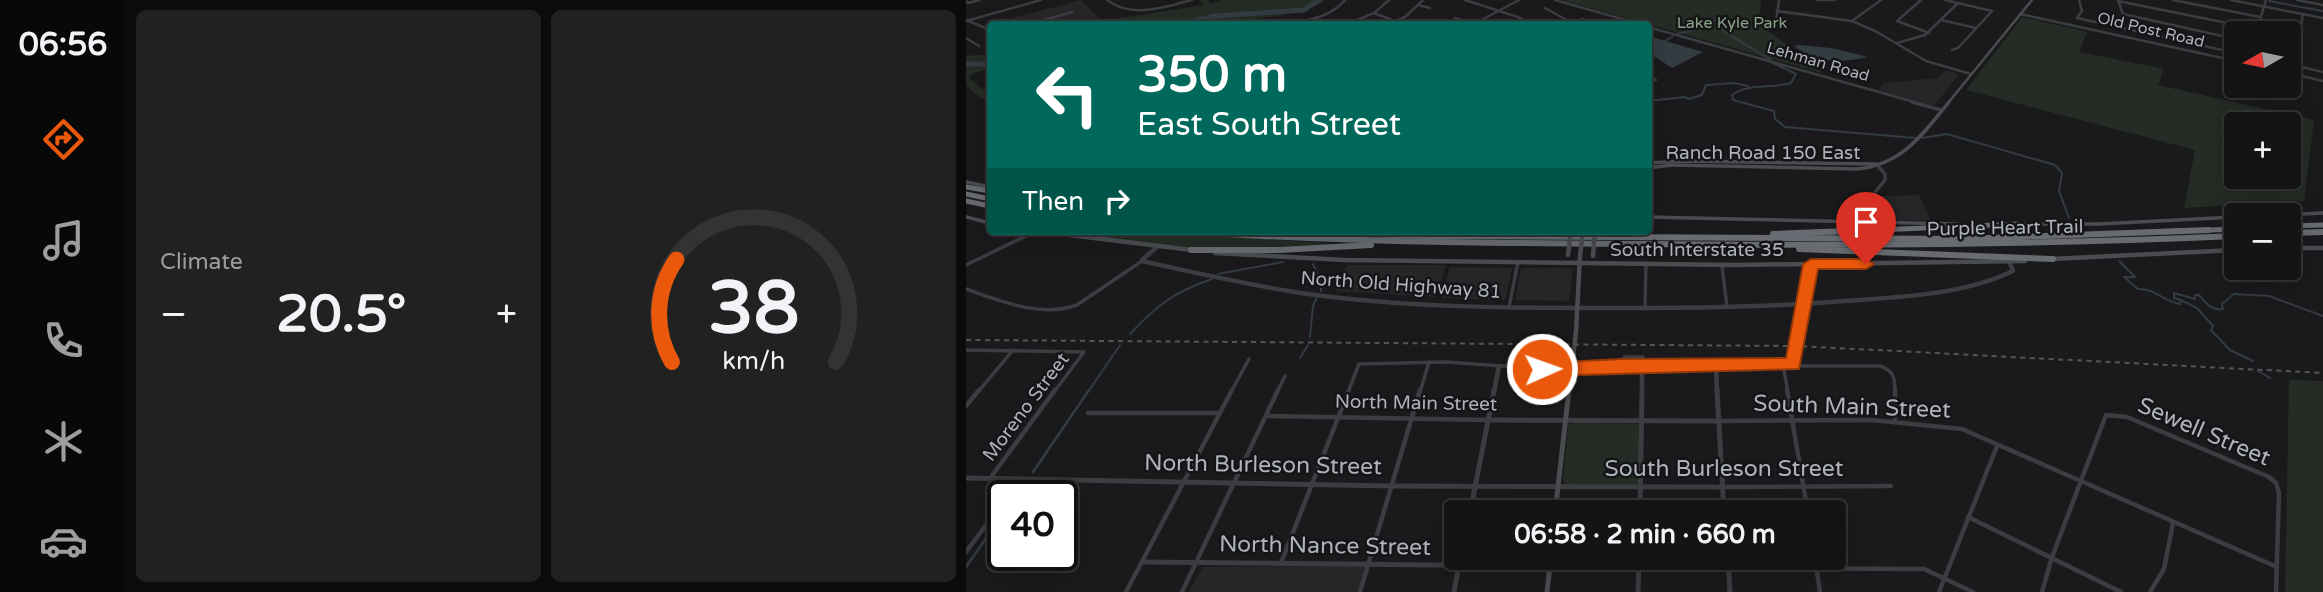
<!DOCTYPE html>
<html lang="en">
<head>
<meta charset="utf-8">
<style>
	:root { --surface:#141415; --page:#212122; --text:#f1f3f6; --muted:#9d9ea0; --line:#333334; --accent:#ea580c }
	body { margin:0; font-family:"Varela Round",sans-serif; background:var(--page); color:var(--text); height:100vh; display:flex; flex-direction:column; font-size:26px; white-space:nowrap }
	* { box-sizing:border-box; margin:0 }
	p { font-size:23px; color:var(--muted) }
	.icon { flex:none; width:38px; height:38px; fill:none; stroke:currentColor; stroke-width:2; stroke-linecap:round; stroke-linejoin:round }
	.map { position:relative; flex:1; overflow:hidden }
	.sheet { display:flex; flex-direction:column; gap:10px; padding:10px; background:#0b0b0c; width:840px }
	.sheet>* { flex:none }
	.banner { position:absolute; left:21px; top:21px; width:665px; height:214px; border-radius:7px; box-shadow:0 7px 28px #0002,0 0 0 2px var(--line); background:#00695c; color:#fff; overflow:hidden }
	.needle { width:46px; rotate:261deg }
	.tools { position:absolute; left:1258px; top:21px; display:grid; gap:14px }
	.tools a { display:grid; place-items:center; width:77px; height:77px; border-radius:7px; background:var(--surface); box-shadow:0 7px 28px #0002,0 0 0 2px var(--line); font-size:35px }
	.speed { position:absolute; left:21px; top:480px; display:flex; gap:14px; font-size:35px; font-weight:700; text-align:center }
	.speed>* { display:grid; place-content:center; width:91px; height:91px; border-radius:50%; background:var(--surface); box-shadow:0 7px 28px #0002,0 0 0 2px var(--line); line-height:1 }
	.speed .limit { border:4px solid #111; border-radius:10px; background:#fff; color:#111 }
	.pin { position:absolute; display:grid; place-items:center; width:60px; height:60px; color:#fff; margin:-72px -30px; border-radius:50% 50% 50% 0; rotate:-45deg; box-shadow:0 0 7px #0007 }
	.pin .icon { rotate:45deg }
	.me { position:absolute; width:77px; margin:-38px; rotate:88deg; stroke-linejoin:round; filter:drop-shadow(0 0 5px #0008) }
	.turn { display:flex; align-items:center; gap:24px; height:147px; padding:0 35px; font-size:32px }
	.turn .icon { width:91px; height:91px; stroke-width:2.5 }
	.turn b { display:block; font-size:49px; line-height:60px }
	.then { display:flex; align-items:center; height:66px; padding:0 35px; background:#0003; gap:14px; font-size:26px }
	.big { font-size:52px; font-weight:700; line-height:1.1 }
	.sheet .card { flex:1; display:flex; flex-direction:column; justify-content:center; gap:10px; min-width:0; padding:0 24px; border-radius:10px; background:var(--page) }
	.sheet .dial { align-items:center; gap:0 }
	.dial svg { height:182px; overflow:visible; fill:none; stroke:var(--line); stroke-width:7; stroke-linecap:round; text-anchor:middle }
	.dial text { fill:var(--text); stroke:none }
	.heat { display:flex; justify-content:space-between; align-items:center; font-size:38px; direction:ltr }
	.sheet .tiles { flex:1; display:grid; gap:10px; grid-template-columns:repeat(2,1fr) }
	.trip { position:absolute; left:478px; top:500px; width:402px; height:70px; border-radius:7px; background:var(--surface); box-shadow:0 7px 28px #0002,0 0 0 2px var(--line); font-weight:700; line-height:70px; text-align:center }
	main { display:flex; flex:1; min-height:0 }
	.tab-bar { display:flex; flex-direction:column; width:126px; justify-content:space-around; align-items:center; background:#080808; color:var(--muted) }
	.tab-bar .icon { width:49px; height:49px }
	.tab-bar .on { color:var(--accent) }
	.tab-bar b { font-size:32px; color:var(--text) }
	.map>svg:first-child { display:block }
	.built { fill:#262629 }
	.green { fill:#242c25; fill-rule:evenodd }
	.water { fill:#333c41 }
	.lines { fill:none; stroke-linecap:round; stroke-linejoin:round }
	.stream-far1 { stroke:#333c41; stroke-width:2 }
	.stream { stroke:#333c41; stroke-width:2.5 }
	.river { stroke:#333c41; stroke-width:5 }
	.minor-far2 { stroke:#3c3d40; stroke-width:2.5 }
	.minor-far1 { stroke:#3c3d40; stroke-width:3.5 }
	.minor { stroke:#3c3d40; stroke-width:4.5 }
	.tertiary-far3 { stroke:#3c3d40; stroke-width:2.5 }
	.tertiary-far2 { stroke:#3c3d40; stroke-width:3.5 }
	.tertiary-far1 { stroke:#3c3d40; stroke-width:4.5 }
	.tertiary { stroke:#3c3d40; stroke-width:5 }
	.secondary-far3 { stroke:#4a4c50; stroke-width:2.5 }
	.secondary-far2 { stroke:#4a4c50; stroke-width:3.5 }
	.secondary-far1 { stroke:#4a4c50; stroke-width:4.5 }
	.secondary { stroke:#4a4c50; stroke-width:5 }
	.motorway-far1 { stroke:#686b71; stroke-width:5 }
	.motorway { stroke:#686b71; stroke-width:6 }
	.rail { stroke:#535559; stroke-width:2; stroke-dasharray:5 4.5; stroke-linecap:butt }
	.secondary-bridge { stroke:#4a4c50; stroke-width:4.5 }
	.route { fill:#ea580c; stroke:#983908; stroke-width:2 }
	.labels { text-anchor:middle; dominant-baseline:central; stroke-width:5; stroke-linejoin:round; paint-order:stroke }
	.far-park-label { font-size:16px; fill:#88a288; stroke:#151517 }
	.far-street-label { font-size:16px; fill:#aeb2ba; stroke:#151517 }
	.street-label { font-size:19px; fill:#aeb2ba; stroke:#151517 }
	.near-street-label { font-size:23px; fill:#aeb2ba; stroke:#151517 }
</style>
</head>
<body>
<main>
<nav class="tab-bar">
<b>06:56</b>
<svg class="icon on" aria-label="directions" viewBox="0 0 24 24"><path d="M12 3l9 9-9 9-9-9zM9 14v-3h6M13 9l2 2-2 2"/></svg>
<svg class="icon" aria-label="music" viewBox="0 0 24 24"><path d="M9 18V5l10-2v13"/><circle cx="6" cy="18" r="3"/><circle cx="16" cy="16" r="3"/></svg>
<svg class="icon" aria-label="phone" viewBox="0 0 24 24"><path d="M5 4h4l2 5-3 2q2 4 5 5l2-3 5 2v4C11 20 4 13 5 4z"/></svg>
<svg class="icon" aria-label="climate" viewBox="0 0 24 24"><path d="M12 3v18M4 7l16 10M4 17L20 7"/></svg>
<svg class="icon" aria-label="car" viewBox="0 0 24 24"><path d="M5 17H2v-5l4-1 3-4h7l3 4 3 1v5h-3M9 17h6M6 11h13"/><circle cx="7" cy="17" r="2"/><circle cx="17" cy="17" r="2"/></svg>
</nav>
<section class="sheet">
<div class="tiles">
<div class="card"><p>Climate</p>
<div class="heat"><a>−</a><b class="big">20.5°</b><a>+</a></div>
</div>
<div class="card dial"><svg viewBox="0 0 100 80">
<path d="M14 69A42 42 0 1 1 86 69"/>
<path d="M14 69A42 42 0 0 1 16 24" stroke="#ea580c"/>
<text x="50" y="56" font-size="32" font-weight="700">38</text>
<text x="50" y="72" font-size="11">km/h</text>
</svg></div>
</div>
</section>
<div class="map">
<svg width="1357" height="592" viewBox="0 0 1357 592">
	<rect width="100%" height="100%" fill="#1a1a1c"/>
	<!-- built -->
	<g class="built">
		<polygon points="115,0 136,21 109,24 24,24 24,27 19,25"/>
		<polygon points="980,70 993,74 968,106 912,90 918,83 972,78"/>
		<polygon points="953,195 965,220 916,221 903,213 903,208 915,196"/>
		<polygon points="381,265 480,265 470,297 369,291"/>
		<polygon points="484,267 546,268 539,300 475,298"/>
		<polygon points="555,268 607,268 603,301 549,300"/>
		<polygon points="397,566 399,567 392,592 222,592 237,567"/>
	</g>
	<!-- green -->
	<g class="green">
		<path d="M234,0H242L245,4L255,0H358C340,25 173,25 137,24L136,21L237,5Z"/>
		<polygon points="596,0 795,0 793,24 859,74"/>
		<path d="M1056,17L1121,32L1113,52L1198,69L1192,85L1348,120L1338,201L1218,208L1229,150L1000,90ZM1270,124H1323V177H1270Z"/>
		<polygon points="24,54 24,68 4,75 4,79 24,95 24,98 16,99 0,86 0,56"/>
		<polygon points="86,231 180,231 372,244 250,249 162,242"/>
		<polygon points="1323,380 1357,381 1357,592 1319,592"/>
		<polygon points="609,423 673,424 673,483 670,485 599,484 597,479 602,429 602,425"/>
	</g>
	<!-- water -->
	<g class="water">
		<polygon points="682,36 737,52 706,68 683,53"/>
		<path d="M833,45L865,48L902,57C875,63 851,64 828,46Z"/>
	</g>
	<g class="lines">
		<!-- stream-far1 -->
		<g class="stream-far1">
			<polyline points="1303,1 1357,11"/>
			<polyline points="762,24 755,28 757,31 805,60"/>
			<polyline points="711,34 737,28 751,19"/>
			<polyline points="699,41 707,36"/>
			<path d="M807,63L830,74L825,83C805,89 782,83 766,95L767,100L808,111L809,119L819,127L950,138"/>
			<polyline points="682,101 719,97 723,99 736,95 740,85 768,83 782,86"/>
			<polyline points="956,138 981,134 1089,165 1096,173 1093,191 1103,218"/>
			<path d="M1153,261L1169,277H1158L1172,289C1191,289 1196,301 1214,304L1215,300L1231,308L1247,326L1245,330L1264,350L1287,361"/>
			<polyline points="347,264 355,282 355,291"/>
			<polyline points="252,274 317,262"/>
			<path d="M1215,300L1208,298V293L1229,299V295H1233C1240,303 1245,311 1257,309L1256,304L1268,294L1303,296L1357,316"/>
			<path d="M164,334C191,305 208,292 246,279"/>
			<polyline points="344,337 347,306 351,297"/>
			<polyline points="334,358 342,345"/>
			<polyline points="1292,371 1304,378"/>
			<polyline points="122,392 154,345"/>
		</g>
		<!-- stream -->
		<g class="stream">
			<polyline points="67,472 123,390"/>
			<polyline points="50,495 56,487"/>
			<polyline points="0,567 37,514"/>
		</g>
		<!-- river -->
		<g class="river">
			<polyline points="217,24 248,16 338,10 353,0"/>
			<polyline points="0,64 24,64"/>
		</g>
		<!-- minor-far2 -->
		<g class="minor-far2">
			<path d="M141,0C166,19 199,7 226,0"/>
			<polyline points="499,0 552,17 565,24"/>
			<polyline points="851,0 869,0"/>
			<polyline points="955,0 931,21 963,33"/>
			<polyline points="979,0 1026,11"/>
			<polyline points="1113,0 1116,11 1111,18 1270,53"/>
			<polyline points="1207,0 1294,17"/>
			<polyline points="1265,0 1357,18"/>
			<polyline points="1331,0 1357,5"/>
			<polyline points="0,1 2,3 14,0"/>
			<polyline points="1152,1 1291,29"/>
			<polyline points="452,5 464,8"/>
			<polyline points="579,8 608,24"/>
			<polyline points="811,11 886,21 911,32 960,61 1005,74"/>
			<polyline points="408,13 429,21"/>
			<polyline points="1157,14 1270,39"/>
			<polyline points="489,18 508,23"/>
			<polyline points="975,20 1010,28"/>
			<polyline points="0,21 75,0"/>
			<polyline points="810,21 813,0"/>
			<polyline points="886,21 915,0"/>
			<polyline points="64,24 106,12"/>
			<path d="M297,24C324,23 360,23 379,0"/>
			<polyline points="381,24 408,13 423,0"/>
			<polyline points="422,24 439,17 457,0"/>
			<polyline points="508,24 553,0"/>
			<polyline points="599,24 618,19"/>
			<polyline points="652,24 659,20"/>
			<polyline points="1150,26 1157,14 1152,0"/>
			<polyline points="1290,33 1300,0"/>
			<polyline points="0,38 13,46"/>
			<polyline points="931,43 959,35 992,3"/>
			<polyline points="986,50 992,48 1026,11"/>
			<polyline points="1323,64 1357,72"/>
			<polyline points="1328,65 1337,14"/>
			<polyline points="682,75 690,80 682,82"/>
		</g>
		<!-- minor-far1 -->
		<g class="minor-far1">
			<polyline points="0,265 70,231"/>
			<polyline points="756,266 761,307"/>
			<path d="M0,289C35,301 74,318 111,305L176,261"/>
			<polyline points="543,307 552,262"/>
			<polyline points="679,308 680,263"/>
			<polyline points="0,350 118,352 88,392"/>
			<polyline points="817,365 822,392"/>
			<polyline points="827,365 845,264"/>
			<path d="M656,366H914C928,371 929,378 929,392"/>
			<polyline points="659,366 658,357 677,357 678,365"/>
			<polyline points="12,392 47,350"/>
			<polyline points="265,392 283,359"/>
			<polyline points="311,392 319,376"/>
			<polyline points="382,392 393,364 480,362 550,367"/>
			<polyline points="454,392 463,362"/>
		</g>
		<!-- minor -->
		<g class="minor">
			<polyline points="821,390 842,513"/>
			<polyline points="929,390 929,422"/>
			<polyline points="0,406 13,390"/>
			<polyline points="122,413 254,413"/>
			<polyline points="300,416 521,420"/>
			<polyline points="751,421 906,420 996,429 1311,567"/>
			<polyline points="25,477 89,390"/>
			<polyline points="756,487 925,486"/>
			<polyline points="42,495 53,480"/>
			<polyline points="1002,517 1155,592"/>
			<polyline points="0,552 37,502"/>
			<polyline points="849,558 854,592"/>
			<polyline points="315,563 383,390"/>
			<polyline points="763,568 958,569 1007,592"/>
			<polyline points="160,592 266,390"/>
			<polyline points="216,592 312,390"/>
			<polyline points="394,592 454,390"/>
			<polyline points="973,592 1031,446"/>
			<polyline points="1076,592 1086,557 1140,415 1161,417 1303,477 1310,483 1313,493 1310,592"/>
			<polyline points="1184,592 1198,569 1207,523"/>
		</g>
		<!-- tertiary-far3 -->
		<g class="tertiary-far3">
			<polyline points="589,0 674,24"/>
			<polyline points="1054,14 1270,61"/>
			<polyline points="0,20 24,30"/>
			<polyline points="682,27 952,103"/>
			<polyline points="1323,73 1357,81"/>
		</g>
		<!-- tertiary-far2 -->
		<g class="tertiary-far2">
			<polyline points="946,102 975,110"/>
			<polyline points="898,207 897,213 911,222"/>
			<polyline points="885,222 919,180 919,174 911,165"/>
		</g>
		<!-- tertiary-far1 -->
		<g class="tertiary-far1">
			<polyline points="176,260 191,247"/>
			<path d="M176,261C231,273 286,286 342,294C437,307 532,308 627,308C707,308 786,308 865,302C924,297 993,297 1047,271L1043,261"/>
			<polyline points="750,365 751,392"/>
			<polyline points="550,367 656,366"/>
			<polyline points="561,368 635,365"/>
			<polyline points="528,392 533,366"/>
			<polyline points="676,392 676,365"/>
		</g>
		<!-- tertiary -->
		<g class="tertiary">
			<polyline points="751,390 758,513"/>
			<polyline points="521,420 751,421"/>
			<polyline points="0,478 425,486 756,487"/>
			<polyline points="504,513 528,390"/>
			<polyline points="674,513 676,390"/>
			<polyline points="762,558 764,592"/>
			<polyline points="176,562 763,568"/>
			<polyline points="488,592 494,558"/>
			<polyline points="672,592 673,558"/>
		</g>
		<!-- secondary-far3 -->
		<polyline class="secondary-far3" points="982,103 1066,0"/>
		<!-- secondary-far2 -->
		<g class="secondary-far2">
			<polyline points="682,163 719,161 910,164"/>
			<path d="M682,168L706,165L890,169C936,165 956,135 983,102"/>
			<polyline points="0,182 24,187"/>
			<polyline points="1317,215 1357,213"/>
			<polyline points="0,217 24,223"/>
			<polyline points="682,217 993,224"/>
			<polyline points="1051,224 1133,224 1270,217"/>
			<polyline points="71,231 75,232"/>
		</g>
		<!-- secondary-far1 -->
		<g class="secondary-far1">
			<polyline points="71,231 226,250"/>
			<polyline points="1323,248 1357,248"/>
			<polyline points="249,253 378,260 768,265 1059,261"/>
			<polyline points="1085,259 1270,250"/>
			<polyline points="603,392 610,332 614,256"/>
		</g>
		<!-- secondary -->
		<g class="secondary">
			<polyline points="589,513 603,390"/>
			<polyline points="581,592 585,558"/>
		</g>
		<!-- motorway-far1 -->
		<g class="motorway-far1">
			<polyline points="0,187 24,191"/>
			<polyline points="0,194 24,199"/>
			<polyline points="0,201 24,206"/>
			<polyline points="1323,226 1357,225"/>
			<polyline points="219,231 229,232"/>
			<polyline points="311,231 333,232"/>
			<polyline points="863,232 1053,224"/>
			<polyline points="1195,232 1270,229"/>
		</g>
		<!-- motorway -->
		<g class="motorway">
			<path d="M219,231C367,242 514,243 663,244C865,246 1068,245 1270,236"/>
			<polyline points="311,231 460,236 996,239 1243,230"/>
			<polyline points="1323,233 1357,232"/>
			<polyline points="807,234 906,230"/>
			<polyline points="833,249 1087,259"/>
			<polyline points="225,250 313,250 405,245"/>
		</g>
		<!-- rail -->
		<polyline class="rail" points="0,340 832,346 1357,373"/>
		<!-- secondary-bridge -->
		<g class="secondary-bridge">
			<polyline points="602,255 605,231"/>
			<polyline points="614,256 617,231"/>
			<polyline points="627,256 629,231"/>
		</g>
	</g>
	<!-- route -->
	<polygon class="route" points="845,259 900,259 908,264 900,269 852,269 833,369 576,376 570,374 567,369 570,365 576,363 656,359 820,358 837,264"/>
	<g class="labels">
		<!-- far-park labels -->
		<g class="far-park-label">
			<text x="766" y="23">Lake Kyle Park</text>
		</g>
		<!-- far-street labels -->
		<g class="far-street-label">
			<text transform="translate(1185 30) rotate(13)">Old Post Road</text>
			<text transform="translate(852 62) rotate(16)">Lehman Road</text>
		</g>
		<!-- street labels -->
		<g class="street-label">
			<text x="797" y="153">Ranch Road 150 East</text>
			<text transform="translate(1039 228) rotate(-1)">Purple Heart Trail</text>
			<text x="731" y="250">South Interstate 35</text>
			<text transform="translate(435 285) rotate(4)">North Old Highway 81</text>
			<text transform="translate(450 403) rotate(1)">North Main Street</text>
			<text transform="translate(60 407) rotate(-53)">Moreno Street</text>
		</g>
		<!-- near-street labels -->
		<g class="near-street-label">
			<text transform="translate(886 407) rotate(2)">South Main Street</text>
			<text transform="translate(1238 432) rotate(23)">Sewell Street</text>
			<text transform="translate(297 465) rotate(1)">North Burleson Street</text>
			<text x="758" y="469">South Burleson Street</text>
			<text transform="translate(359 546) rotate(1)">North Nance Street</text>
		</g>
	</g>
</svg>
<div class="tools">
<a><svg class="needle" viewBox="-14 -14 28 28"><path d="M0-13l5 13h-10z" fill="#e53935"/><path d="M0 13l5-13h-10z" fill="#9d9ea0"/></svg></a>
<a>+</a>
<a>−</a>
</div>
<div class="speed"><div class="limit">40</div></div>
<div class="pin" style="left:900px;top:264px;background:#d93025"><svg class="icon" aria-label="arrive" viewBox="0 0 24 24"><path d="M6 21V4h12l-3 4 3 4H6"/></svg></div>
<svg class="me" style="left:576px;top:369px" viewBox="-20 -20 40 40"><circle r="17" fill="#ea580c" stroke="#fff" stroke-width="3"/><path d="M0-11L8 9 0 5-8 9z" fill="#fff"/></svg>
<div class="trip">06:58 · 2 min · 660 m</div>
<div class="banner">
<div class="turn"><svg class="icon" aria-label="left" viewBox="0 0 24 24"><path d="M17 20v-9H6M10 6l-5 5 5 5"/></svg><div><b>350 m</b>East South Street</div></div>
<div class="then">Then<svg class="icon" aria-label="right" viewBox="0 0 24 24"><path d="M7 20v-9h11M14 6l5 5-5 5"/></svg></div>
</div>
</div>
</main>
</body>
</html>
